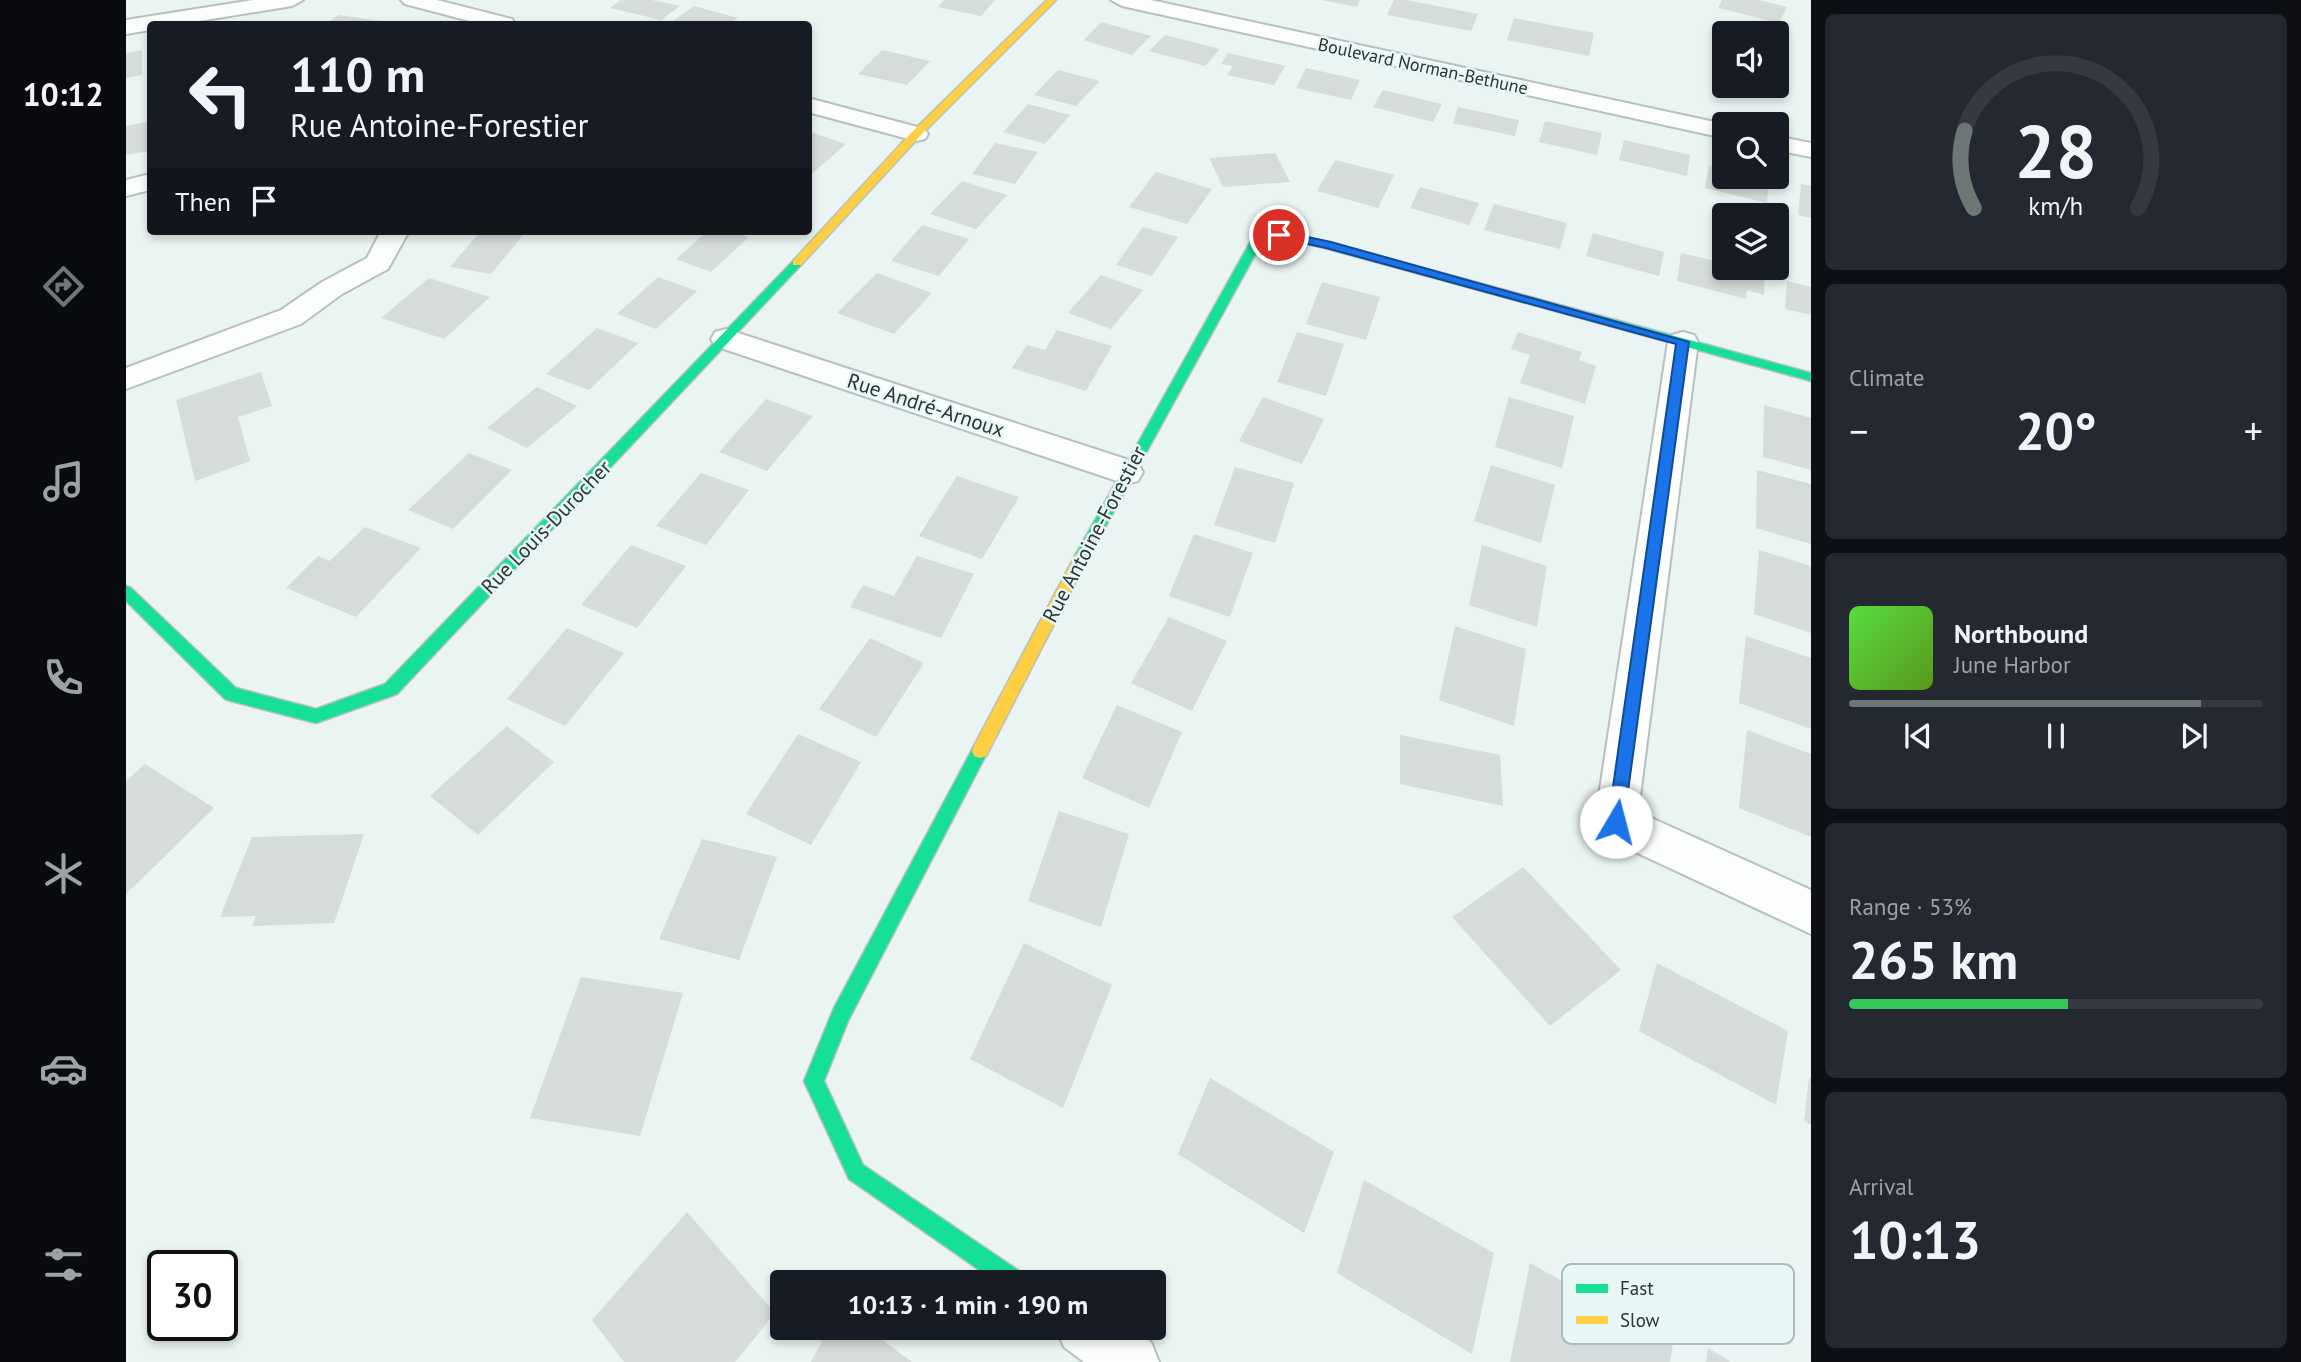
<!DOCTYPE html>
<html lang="en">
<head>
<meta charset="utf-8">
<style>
	:root { --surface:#171b24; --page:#242831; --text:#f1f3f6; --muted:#9ea1a6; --line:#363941; --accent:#6f7776 }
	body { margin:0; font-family:"PT Sans",sans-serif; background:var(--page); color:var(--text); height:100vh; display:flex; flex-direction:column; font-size:26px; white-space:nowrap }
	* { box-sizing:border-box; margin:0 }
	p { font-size:23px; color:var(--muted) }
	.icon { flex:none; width:38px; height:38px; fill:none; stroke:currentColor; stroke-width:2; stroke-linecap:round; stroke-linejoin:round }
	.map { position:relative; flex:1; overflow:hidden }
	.side { display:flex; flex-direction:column; gap:14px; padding:14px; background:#0d0f14; width:490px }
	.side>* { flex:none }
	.hud { position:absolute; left:21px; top:21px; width:665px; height:214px; border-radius:7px; box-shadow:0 4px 10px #0003; background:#171b24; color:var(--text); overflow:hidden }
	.controls { position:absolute; left:1586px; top:21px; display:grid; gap:14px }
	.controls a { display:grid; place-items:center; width:77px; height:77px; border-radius:7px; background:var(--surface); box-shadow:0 4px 10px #0003; font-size:35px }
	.speed { position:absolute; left:21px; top:1250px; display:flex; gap:14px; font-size:35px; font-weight:700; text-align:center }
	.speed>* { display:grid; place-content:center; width:91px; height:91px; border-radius:50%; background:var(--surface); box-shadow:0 4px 10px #0003; line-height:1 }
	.speed .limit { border:4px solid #111; border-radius:10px; background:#fff; color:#111 }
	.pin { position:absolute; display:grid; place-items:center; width:60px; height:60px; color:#fff; margin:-30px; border:4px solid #fff; border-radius:50%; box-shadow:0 2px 7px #0007 }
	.me { position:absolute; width:77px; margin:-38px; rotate:8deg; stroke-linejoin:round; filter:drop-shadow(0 0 5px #0008) }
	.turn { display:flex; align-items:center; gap:24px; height:147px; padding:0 28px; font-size:32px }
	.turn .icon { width:91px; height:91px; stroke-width:2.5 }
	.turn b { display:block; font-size:49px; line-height:60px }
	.then { display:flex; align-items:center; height:66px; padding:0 28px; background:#0003; gap:14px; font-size:26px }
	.big { font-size:52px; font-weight:700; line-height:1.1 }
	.side .widget { flex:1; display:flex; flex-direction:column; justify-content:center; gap:10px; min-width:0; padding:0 24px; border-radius:10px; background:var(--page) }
	.side .dial { align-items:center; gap:0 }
	.dial svg { height:182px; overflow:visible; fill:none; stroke:var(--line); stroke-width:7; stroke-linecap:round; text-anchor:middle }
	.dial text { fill:var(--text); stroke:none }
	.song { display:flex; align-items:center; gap:21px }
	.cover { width:84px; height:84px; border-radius:10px; background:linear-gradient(135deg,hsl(110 70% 55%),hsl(90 70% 35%)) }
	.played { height:7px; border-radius:4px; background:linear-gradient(90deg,var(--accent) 85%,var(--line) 85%) }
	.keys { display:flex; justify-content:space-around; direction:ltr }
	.heat { display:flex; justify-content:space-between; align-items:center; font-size:38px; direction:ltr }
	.charge { height:10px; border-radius:5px; background:linear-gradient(90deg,#34c759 53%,var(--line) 0) }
	.trip { position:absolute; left:644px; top:1270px; width:396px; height:70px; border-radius:7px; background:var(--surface); box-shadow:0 4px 10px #0003; font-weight:700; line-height:70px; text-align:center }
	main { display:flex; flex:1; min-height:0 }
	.dock { display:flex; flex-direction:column; width:126px; justify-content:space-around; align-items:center; background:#090b0e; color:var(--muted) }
	.dock .icon { width:49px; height:49px }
	.dock .active { color:var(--accent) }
	.dock b { font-size:32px; color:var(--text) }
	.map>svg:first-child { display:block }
	.building { fill:#d5dcdb }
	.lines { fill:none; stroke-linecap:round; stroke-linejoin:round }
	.street-casing { stroke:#b8c0bf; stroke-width:4 }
	.fast-casing { stroke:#b8c0bf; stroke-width:3 }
	.slow-casing { stroke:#b8c0bf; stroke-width:3 }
	.street { fill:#fcfdfd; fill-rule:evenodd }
	.fast { fill:#16e098; fill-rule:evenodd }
	.slow { fill:#ffcf43; fill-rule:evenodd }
	.route { fill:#1a73e8; stroke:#114b97; stroke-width:2 }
	.labels { text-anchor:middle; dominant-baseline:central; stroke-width:5; stroke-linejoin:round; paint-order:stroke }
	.far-street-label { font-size:18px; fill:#2d3333; stroke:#e7f7f6 }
	.street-label { font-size:21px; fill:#2d3333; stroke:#e7f7f6 }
	.key { fill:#e7f7f6; stroke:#afbcbc; stroke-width:2 }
	.key-label { font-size:19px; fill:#2d3333 }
</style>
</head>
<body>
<main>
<nav class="dock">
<b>10:12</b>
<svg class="icon active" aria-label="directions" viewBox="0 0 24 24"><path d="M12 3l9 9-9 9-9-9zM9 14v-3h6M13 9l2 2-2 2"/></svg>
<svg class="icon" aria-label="music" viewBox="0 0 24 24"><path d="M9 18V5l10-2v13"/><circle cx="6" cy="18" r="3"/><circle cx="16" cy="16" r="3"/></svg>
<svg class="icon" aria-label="phone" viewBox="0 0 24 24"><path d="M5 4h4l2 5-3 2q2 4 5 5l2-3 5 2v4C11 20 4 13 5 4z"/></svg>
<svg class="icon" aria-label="climate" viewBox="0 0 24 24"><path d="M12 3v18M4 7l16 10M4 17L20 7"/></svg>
<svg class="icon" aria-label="car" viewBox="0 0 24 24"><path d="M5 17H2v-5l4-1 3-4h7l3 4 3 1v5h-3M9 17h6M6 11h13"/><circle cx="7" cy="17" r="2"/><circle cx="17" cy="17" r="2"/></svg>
<svg class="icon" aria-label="filters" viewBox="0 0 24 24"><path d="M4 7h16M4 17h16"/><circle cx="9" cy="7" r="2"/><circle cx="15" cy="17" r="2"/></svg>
</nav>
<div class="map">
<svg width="1685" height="1362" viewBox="0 0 1685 1362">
	<rect width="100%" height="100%" fill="#eaf4f2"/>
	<!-- building -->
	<g class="building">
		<polygon points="495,0 526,0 554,6 535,20 484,8"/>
		<polygon points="818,0 869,0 855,16 812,7"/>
		<polygon points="1196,0 1234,0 1231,7"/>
		<polygon points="1268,0 1281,0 1352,14 1345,31 1261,15"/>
		<polygon points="1596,0 1632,0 1661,7 1653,23 1592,8"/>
		<polygon points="568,6 612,18 603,24 544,23"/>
		<polygon points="212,15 255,21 250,24 200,24"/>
		<polygon points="1388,18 1468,33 1463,56 1381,40"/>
		<polygon points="975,22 1025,36 1006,55 958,40"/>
		<polygon points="1039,35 1094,49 1079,66 1023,51"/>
		<polygon points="16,50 16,75 0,78 0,53"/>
		<polygon points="756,50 804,61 781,85 732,74"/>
		<polygon points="1102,53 1159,66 1148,85 1101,75 1107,66 1095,64"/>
		<polygon points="1180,68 1234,80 1225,100 1170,88"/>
		<polygon points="932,70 974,81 950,106 908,95"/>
		<polygon points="1599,86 1649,86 1649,97 1599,87"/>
		<polygon points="1257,90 1316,104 1307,122 1247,107"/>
		<polygon points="902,104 944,115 919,144 877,132"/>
		<polygon points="1332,107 1393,120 1389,136 1327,123"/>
		<polygon points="24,121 24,151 0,155 0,126"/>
		<polygon points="1419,121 1476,133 1471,155 1413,142"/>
		<polygon points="685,132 720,144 682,177 682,134"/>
		<polygon points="1498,140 1564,155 1561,176 1493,160"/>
		<polygon points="869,143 912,152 889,184 846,174"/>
		<polygon points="1149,153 1164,182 1097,187 1083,158"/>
		<polygon points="1209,160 1268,175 1252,208 1191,191"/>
		<polygon points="1583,165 1598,169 1598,177 1643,180 1641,203 1579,188"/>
		<polygon points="1030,172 1086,189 1061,224 1003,207"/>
		<polygon points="836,181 881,195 850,229 804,214"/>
		<polygon points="1675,184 1685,186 1685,218 1672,215"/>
		<polygon points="1294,187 1353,203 1343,225 1284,208"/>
		<polygon points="1368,204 1441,223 1434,249 1358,230"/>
		<polygon points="796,225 843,239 813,276 765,261"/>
		<polygon points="1017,227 1052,237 1026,276 990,265"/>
		<polygon points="355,231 398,234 365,274 324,267"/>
		<polygon points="582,231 605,231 623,237 585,272 550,259"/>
		<polygon points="1467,233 1538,252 1533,276 1460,256"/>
		<polygon points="1555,253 1598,263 1598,268 1639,268 1638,295 1621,290 1620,299 1551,281"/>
		<polygon points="751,273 806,293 768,334 711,313"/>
		<polygon points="975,275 1017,290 985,329 942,313"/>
		<polygon points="532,277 571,291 530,329 491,314"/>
		<polygon points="303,278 364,297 318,339 255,318"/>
		<polygon points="1661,281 1685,287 1685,315 1659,309"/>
		<polygon points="1196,282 1254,297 1240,340 1180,324"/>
		<polygon points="471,328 512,343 463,390 420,374"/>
		<polygon points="931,330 986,346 960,391 886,368 901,345 919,350"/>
		<polygon points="1171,332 1218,344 1200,396 1151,382"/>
		<polygon points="1392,332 1456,352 1453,360 1470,366 1459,404 1394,383 1404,355 1385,349"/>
		<polygon points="135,372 146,406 112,417 124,461 69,481 50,400"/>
		<polygon points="411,387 451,406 401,448 361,428"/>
		<polygon points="1137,397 1198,419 1176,464 1113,441"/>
		<polygon points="1383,397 1448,416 1436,468 1369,447"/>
		<polygon points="640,399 687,416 641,471 593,452"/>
		<polygon points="1638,405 1685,418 1685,470 1637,457"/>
		<polygon points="343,453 386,470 327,529 282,510"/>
		<polygon points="1365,465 1429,485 1415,543 1348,521"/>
		<polygon points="1109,467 1168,483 1149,543 1088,525"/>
		<polygon points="1631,470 1685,484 1685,544 1630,528"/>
		<polygon points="575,473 623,490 580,545 530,526"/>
		<polygon points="831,476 893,497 856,559 793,536"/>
		<polygon points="239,527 295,548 230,617 160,588 192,556 204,561"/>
		<polygon points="1068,534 1127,553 1104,617 1043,596"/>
		<polygon points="505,545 560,566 511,628 455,605"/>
		<polygon points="1356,545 1421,566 1411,627 1343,605"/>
		<polygon points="1633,550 1685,566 1685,633 1628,614"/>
		<polygon points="791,556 848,574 815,638 724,607 737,585 768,596"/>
		<polygon points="1043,617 1101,641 1066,711 1005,683"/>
		<polygon points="1329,626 1400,649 1388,726 1313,700"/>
		<polygon points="441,628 498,653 439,726 381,699"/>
		<polygon points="1620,636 1685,658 1685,729 1613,703"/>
		<polygon points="744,638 798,663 750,737 693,709"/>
		<polygon points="991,705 1056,732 1023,808 956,778"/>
		<polygon points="381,726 428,762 352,835 304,796"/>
		<polygon points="1621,730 1685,754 1685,837 1613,808"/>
		<polygon points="672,734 735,762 685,845 620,814"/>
		<polygon points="1274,735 1374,755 1377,806 1274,784"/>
		<polygon points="19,764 88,808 0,894 0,781"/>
		<polygon points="933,811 1003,834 975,927 902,901"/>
		<polygon points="238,834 208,923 126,926 130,916 94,917 126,837"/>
		<polygon points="576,839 651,857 613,960 533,939"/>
		<polygon points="1397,867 1495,970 1424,1026 1326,917"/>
		<polygon points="898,943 986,985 937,1108 844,1059"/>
		<polygon points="1531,963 1662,1031 1650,1105 1513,1031"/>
		<polygon points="455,977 557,993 514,1136 404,1118"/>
		<polygon points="1084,1078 1208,1152 1178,1233 1052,1154"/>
		<polygon points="1683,1078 1685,1078 1685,1125 1678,1121"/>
		<polygon points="1238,1180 1368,1253 1346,1354 1211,1273"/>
		<polygon points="561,1212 649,1313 609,1362 498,1362 466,1320"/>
		<polygon points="1404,1263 1547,1343 1544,1362 1384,1362"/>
		<polygon points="703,1328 740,1328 786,1362 685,1362"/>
		<polygon points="1582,1348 1605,1362 1580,1362"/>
	</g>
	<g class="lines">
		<defs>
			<g id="street">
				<polygon points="127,0 177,0 166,6 55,24 24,24 24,30 0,34 0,20"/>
				<polygon points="275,0 311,0 386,19 389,24 355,24 279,4"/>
				<polygon points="985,0 1025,0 1598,124 1598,138 996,6"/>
				<polygon points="682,98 799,129 802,134 799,139 790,141 682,112"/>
				<polygon points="1650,136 1685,143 1685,157 1650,150"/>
				<polygon points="24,174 24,190 0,196 0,180"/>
				<polygon points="255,231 283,231 262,269 216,294 175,324 0,389 0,368 155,310 196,282 241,258"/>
				<polygon points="600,329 1012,463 1017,472 1012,481 1000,484 589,346 585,339 589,332"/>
				<polygon points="1557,332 1568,335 1572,342 1512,812 1685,890 1685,934 1475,836 1469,822 1542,342 1546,335"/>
				<polygon points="930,1328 1005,1328 1025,1342 1033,1362 958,1362 938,1347"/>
			</g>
			<g id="fast">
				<polygon points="1153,232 1205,243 1685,373 1685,381 1199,248 1153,238 1136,242 960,562 950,562 948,558 950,554 1126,239"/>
				<polygon points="671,260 675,261 675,265 271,694 190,723 105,701 99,699 0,601 0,586 5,588 110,688 190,709 259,684 667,261"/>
				<polygon points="854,744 860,746 862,751 722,1021 698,1081 737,1165 899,1275 902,1283 872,1283 723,1179 678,1081 708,1008 848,746"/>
			</g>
			<g id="slow">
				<polygon points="921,0 930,0 794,136 675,265 667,265 667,261 786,132"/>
				<polygon points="955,552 962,558 860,756 854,758 848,756 846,751 848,746 950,554"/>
			</g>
		</defs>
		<!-- street casing -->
		<use href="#street" class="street-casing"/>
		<!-- fast casing -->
		<use href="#fast" class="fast-casing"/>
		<!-- slow casing -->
		<use href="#slow" class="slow-casing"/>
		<!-- street -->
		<use href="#street" class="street"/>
		<!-- fast -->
		<use href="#fast" class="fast"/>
		<!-- slow -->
		<use href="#slow" class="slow"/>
	</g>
	<!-- route -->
	<polygon class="route" points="1153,231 1205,242 1563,342 1497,828 1484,828 1482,822 1550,344 1200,248 1149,237 1149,232"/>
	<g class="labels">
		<!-- far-street labels -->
		<g class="far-street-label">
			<text transform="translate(1297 66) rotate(12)">Boulevard Norman-Bethune</text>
		</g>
		<!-- street labels -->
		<g class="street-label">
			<text transform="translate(800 405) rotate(18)">Rue André-Arnoux</text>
			<text transform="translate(420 527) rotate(-46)">Rue Louis-Durocher</text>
			<text transform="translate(968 534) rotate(-62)">Rue Antoine-Forestier</text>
		</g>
	</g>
	<!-- legend -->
	<rect x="1436" y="1264" width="232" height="80" rx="10" class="key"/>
	<rect x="1450" y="1284" width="32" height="9" fill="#16e098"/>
	<rect x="1450" y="1316" width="32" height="8" fill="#ffcf43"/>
	<g class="key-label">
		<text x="1494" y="1295">Fast</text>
		<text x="1494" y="1327">Slow</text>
	</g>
</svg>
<div class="controls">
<a><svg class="icon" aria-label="sound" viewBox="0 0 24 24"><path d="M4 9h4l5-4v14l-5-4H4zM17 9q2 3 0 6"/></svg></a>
<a><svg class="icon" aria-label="search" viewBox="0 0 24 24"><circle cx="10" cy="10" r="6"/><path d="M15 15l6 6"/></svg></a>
<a><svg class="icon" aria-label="layers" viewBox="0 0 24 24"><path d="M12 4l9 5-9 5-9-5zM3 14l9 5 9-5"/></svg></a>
</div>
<div class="speed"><div class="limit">30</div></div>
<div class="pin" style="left:1153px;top:235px;background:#d93025"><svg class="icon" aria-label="arrive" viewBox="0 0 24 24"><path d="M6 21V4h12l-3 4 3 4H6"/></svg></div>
<svg class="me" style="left:1490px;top:822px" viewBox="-20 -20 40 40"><circle r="19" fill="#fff"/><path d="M0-13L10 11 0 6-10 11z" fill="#1a73e8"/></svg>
<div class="trip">10:13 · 1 min · 190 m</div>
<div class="hud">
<div class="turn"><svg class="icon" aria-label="left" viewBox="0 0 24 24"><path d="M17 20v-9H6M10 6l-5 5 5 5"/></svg><div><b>110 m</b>Rue Antoine-Forestier</div></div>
<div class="then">Then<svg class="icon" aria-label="arrive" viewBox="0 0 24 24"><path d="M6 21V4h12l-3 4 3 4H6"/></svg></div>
</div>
</div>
<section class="side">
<div class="widget dial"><svg viewBox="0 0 100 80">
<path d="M14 69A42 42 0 1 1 86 69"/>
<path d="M14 69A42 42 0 0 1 10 35" stroke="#6f7776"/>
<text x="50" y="56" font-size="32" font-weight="700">28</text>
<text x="50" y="72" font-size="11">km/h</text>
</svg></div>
<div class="widget"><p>Climate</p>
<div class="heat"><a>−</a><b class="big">20°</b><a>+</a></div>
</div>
<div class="widget">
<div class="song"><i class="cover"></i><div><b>Northbound</b><p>June Harbor</p></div></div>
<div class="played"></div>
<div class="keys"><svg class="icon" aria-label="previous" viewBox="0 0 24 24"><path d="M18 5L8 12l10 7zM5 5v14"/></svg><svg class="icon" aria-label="pause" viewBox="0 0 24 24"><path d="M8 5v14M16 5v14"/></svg><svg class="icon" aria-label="next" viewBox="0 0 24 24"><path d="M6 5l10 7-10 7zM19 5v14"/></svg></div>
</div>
<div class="widget"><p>Range · 53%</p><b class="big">265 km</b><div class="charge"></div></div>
<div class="widget"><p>Arrival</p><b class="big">10:13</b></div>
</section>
</main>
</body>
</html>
